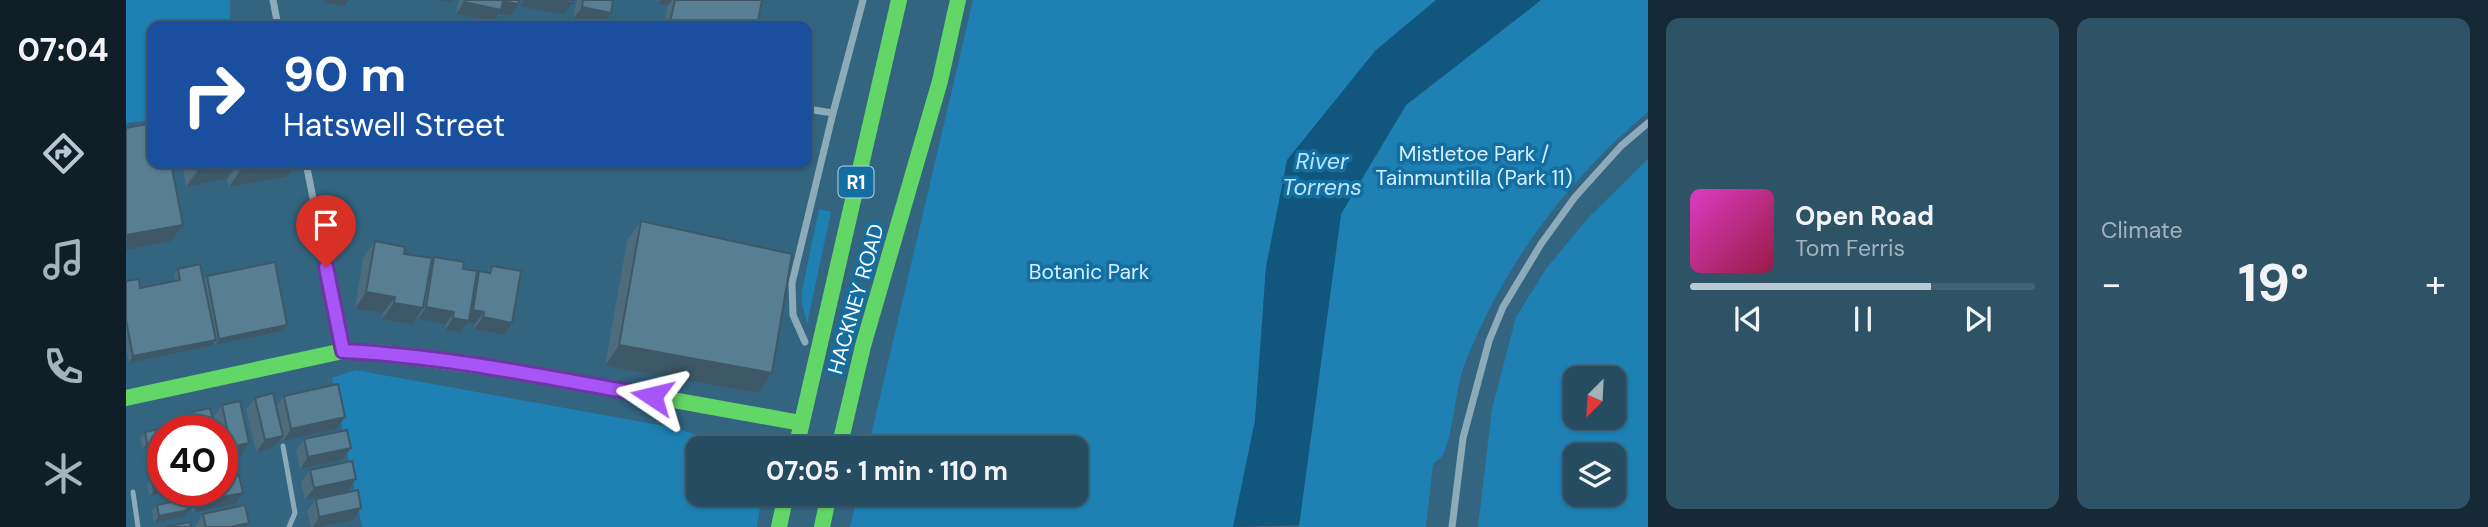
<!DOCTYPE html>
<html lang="en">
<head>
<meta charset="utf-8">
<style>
	:root { --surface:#264c61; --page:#2e5367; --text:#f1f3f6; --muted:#a4b4bd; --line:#426376; --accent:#b8c9d3 }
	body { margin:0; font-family:"DM Sans",sans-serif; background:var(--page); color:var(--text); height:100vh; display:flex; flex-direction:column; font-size:26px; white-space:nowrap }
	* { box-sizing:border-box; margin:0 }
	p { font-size:23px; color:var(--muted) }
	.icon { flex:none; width:38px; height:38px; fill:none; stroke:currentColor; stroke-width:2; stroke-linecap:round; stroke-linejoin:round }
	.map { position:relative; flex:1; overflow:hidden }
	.drawer { display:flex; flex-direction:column; gap:18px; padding:18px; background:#152a35; width:840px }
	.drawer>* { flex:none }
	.guide { position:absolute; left:21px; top:21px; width:665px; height:147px; border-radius:14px; box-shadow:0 2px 5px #0004,0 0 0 2px var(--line); background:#1a4fa0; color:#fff; overflow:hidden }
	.needle { width:46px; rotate:204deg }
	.tools { position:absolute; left:1437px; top:366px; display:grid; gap:14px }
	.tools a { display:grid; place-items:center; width:63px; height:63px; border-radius:14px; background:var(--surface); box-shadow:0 2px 5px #0004,0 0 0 2px var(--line); font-size:35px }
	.speed { position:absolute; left:21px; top:415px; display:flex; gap:14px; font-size:35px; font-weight:700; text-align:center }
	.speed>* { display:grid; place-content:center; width:91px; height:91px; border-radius:50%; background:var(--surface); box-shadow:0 2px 5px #0004,0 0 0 2px var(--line); line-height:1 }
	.speed .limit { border:10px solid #d22; background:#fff; color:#111 }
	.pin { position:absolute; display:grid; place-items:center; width:60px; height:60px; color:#fff; margin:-72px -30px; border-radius:50% 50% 50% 0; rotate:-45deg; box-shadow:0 0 7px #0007 }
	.pin .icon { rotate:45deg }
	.me { position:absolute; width:77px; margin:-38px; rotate:280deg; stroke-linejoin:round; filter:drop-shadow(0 0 5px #0008) }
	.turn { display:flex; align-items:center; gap:24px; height:147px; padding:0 21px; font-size:32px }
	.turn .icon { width:91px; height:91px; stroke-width:2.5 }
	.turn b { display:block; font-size:49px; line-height:60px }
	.big { font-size:52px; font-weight:700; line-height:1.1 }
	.drawer .widget { flex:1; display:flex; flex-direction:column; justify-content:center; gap:10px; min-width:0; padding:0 24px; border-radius:14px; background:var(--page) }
	.song { display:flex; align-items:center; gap:21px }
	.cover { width:84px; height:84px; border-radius:10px; background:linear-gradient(135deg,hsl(310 70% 55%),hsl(340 70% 35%)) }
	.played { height:7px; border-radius:4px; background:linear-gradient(90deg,var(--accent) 70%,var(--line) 70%) }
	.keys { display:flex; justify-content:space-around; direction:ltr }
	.heat { display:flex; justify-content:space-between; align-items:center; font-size:38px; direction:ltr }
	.drawer .tiles { flex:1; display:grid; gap:18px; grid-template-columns:repeat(2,1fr) }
	.trip { position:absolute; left:560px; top:436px; width:402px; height:70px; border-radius:14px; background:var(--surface); box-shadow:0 2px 5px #0004,0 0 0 2px var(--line); font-weight:700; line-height:70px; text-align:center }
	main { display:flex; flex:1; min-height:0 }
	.dock { display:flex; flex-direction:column; width:126px; justify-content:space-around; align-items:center; background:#0f1e27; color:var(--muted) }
	.dock .icon { width:49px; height:49px }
	.dock .selected { color:var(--accent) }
	.dock b { font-size:32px; color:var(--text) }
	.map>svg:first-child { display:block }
	.green { fill:#1e80b3; fill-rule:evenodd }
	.water { fill:#10567d }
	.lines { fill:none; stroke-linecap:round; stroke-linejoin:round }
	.lane { stroke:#8caab9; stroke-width:5 }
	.street { stroke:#8caab9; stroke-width:7 }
	.fast { stroke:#63d668; stroke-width:16 }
	.wall { fill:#4c6c7e }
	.shaded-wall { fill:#3e5867 }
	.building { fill:#587e93; stroke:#3e5867; stroke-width:2 }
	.route-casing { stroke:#6d37a1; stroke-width:18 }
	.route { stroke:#a855f7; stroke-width:12 }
	.labels { text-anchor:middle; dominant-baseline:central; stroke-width:7; stroke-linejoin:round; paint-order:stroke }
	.shield { fill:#136ea1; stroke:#b8d4e3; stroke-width:2 }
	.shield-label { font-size:19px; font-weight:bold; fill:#fff }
	.park-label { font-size:21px; fill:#d5f0fe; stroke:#136ea1 }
	.street-label { font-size:21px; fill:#fff; stroke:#136ea1 }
	.water-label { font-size:23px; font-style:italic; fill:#b9e5fb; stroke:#136ea1 }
</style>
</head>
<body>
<main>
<nav class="dock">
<b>07:04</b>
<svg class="icon selected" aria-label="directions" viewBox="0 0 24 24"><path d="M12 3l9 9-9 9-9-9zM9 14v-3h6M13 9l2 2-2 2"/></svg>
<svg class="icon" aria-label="music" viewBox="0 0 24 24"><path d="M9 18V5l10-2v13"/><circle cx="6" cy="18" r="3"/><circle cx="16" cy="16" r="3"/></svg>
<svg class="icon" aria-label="phone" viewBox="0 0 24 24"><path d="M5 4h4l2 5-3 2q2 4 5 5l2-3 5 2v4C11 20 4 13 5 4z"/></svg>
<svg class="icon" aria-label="climate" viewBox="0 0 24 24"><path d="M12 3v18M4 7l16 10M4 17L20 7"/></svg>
</nav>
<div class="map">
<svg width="1522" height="527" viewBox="0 0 1522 527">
	<rect width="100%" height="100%" fill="#336581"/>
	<!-- green -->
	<g class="green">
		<polygon points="0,0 104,0 104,26 26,26 26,120 0,123"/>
		<polygon points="847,0 1310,0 1249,51 1140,267 1129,421 1107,527 724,527 732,494 950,494 950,448 742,448"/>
		<path d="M1415,0H1522V112C1452,170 1388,251 1351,335C1345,349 1337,364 1334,380C1328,403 1327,430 1318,453C1316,457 1311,461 1307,464L1300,527H1173L1215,214L1280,105Z"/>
		<path d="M1522,159V527H1352L1366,409L1390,317L1420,269L1462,218ZM1488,378V416H1449V378ZM1488,455V494H1449V455Z"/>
		<polygon points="693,209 705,212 681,324 676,304 676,291"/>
		<polygon points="229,370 544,427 616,448 572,448 572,494 636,494 631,527 236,527 206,378"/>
	</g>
	<!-- water -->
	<polygon class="water" points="1310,0 1415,0 1280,105 1215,214 1173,525 1107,527 1129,421 1140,267 1161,160 1249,51"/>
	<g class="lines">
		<!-- lane -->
		<g class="lane">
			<polyline points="157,446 169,513 163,527"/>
			<polyline points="7,492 12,527"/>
		</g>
		<!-- street -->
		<g class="street">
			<polyline points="147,0 152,26"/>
			<polyline points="681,109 707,113"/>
			<polyline points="180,163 215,340"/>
			<polyline points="679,342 667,315 666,283 707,113 737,0"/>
			<polyline points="1326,527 1337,438 1363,341 1377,307 1415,244 1449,197 1495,146 1522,123"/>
		</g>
		<!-- fast -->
		<g class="fast">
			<polyline points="0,398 217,351 258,353 386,371 675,423"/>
			<polyline points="670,448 773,0"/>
			<polyline points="713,448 737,346 814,81 832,0"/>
			<polyline points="653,527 660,494"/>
			<polyline points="696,527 703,494"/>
		</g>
	</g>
	<!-- wall -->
	<g class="wall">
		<polygon points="333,0 393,0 384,16 372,14 367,22 330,14"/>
		<polygon points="451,0 487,0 477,25 447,19"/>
		<polygon points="532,0 636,0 631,26 538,26 541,6 531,4"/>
		<polygon points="56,163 171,163 161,177 103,187 101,179 60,187"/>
		<polygon points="515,221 632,393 479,366 501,241"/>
		<polygon points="249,241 278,254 305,262 308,257 350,275 353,271 361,273 366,266 378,335 348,329 349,324 341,323 334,333 319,330 320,324 292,319 293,314 286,325 256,319 257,313 229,309 237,258"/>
		<polygon points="52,269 78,280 81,276 161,325 157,331 89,345 88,342 85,346 3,363 0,348 0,281 14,288 49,281 48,275"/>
		<polygon points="158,396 219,417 211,429 157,441 156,437 148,447 130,452 120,410 129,398 150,407"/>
		<polygon points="96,405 115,455 97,459 96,430 91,430 88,417"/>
		<polygon points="66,412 89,430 59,430 57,424"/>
		<polygon points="48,426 17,449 14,438 19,432"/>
		<polygon points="178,439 225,448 216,460 174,469 170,451"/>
		<polygon points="184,470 222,491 179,500 175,482"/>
		<polygon points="25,479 37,490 53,490 24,496 21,485"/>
		<polygon points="67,490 96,490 117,493 109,504 67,513 63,495"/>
		<polygon points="190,499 235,508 227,520 195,527 185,527 181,511"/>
		<polygon points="31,505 62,510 58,517 28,523 26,511"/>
		<polygon points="77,514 120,527 69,527"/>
	</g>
	<!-- shaded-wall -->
	<g class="shaded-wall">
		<polygon points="199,0 223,0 219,6 198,2"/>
		<polygon points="312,0 327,0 325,3"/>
		<polygon points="398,0 432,0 446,3 438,15 394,6"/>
		<polygon points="534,0 546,0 541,6 531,4"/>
		<polygon points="377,1 392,4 384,16 372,14 367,22 330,14 338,2"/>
		<polygon points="456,7 485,13 477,25 447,19"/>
		<polygon points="544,22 560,25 542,26"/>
		<polygon points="113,163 101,179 60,187 72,170"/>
		<polygon points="160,163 171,163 161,177 103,187 114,171"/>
		<polygon points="57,225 45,241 0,250 0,235"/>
		<polygon points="240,292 269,297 257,313 229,309"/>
		<polygon points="268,303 297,308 286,325 256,319"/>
		<polygon points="300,307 328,312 320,324 292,319"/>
		<polygon points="347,310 358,312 349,324 341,323 334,333 319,330 327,318 340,320"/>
		<polygon points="357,317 386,323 378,335 348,329"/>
		<polygon points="161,325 157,331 89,345 93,339"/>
		<polygon points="90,340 85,346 3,363 7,356"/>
		<polygon points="493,345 646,373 632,393 479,366"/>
		<polygon points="219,417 211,429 157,441 165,429"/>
		<polygon points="157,436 148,447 130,452 139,440"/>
		<polygon points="37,440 37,445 17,449 21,443"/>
		<polygon points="123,443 115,455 97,459 105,447"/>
		<polygon points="225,448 216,460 174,469 182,457"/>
		<polygon points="230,479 222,491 179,500 188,488"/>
		<polygon points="37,488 37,490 53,490 24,496 28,490"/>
		<polygon points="117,493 109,504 67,513 75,501"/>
		<polygon points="235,508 227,520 195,527 187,527 193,517"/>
		<polygon points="62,510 58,517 28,523 33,516"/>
		<polygon points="123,523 120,527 104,527"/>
	</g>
	<!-- building -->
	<g class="building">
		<polygon points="339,0 393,0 392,4 377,1 375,10 338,2"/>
		<polygon points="432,0 447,0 446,3"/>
		<polygon points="457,0 487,0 485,13 456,7"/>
		<polygon points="549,0 636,0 631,26 560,26 544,22"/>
		<polygon points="26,123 26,163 45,163 57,225 0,235 0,128"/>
		<polygon points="70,163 112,163 72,170"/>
		<polygon points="113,163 160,163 114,171"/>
		<polygon points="515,221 666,254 646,373 493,345"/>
		<polygon points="249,241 279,247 278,254 306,258 297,308 268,303 269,297 240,292"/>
		<polygon points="308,257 338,262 337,269 351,271 343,321 327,318 328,312 300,307"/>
		<polygon points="149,262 161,325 93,339 81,276"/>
		<polygon points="74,264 90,340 7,356 0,320 0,281 13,279 14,288 54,280 52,269"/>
		<polygon points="366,266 395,271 386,323 357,317 358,312 347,310 353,271 364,273"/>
		<polygon points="212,384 219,417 165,429 158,396"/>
		<polygon points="147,393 157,436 139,440 129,398"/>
		<polygon points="114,401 123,443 105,447 96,405"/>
		<polygon points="84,408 89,430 70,430 66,412"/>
		<polygon points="48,426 49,430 37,430 37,440 21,443 19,432"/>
		<polygon points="221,430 225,448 182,457 178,439"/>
		<polygon points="226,461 230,479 188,488 184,470"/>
		<polygon points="113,475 117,493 75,501 73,490 96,490 96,478"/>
		<polygon points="37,477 37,488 28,490 25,479"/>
		<polygon points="232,490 235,508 193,517 190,499"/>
		<polygon points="60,499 62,510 33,516 31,505"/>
		<polygon points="119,505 123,523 104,527 80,527 77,514"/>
		<polygon points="64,522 65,527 40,527"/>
	</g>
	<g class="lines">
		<defs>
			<path id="route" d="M200,267L217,351C321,356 424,378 526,396"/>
		</defs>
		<!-- route casing -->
		<use href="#route" class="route-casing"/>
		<!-- route -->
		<use href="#route" class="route"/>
	</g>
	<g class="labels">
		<!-- shield labels -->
		<rect class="shield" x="712.5" y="166.5" width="35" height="31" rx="5"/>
		<g class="shield-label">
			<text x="730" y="182">R1</text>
		</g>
		<!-- park labels -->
		<g class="park-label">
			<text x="1348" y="154">Mistletoe Park /<tspan x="1348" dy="24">Tainmuntilla (Park 11)</tspan></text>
			<text x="963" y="272">Botanic Park</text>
		</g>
		<!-- street labels -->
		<g class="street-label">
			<text transform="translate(730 299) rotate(-74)">HACKNEY ROAD</text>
		</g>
		<!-- water labels -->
		<g class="water-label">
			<text x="1196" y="161">River<tspan x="1196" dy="26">Torrens</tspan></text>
		</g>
	</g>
</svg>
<div class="tools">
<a><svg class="needle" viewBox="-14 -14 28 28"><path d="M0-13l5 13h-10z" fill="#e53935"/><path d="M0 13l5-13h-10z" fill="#a4b4bd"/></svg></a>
<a><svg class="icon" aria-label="layers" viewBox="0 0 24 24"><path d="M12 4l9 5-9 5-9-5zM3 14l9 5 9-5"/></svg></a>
</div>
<div class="speed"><div class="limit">40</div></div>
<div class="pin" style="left:200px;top:267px;background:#d93025"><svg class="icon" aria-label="arrive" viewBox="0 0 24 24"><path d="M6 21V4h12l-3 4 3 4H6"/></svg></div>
<svg class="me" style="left:526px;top:396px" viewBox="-20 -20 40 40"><path d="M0-17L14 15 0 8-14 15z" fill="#a855f7" stroke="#fff" stroke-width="4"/></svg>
<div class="trip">07:05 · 1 min · 110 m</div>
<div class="guide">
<div class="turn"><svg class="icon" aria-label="right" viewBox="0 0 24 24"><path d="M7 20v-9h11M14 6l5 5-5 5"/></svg><div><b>90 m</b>Hatswell Street</div></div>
</div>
</div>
<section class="drawer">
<div class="tiles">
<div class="widget">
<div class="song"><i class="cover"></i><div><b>Open Road</b><p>Tom Ferris</p></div></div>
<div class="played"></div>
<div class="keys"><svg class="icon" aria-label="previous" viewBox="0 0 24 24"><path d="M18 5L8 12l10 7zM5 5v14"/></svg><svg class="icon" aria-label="pause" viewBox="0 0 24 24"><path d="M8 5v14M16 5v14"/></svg><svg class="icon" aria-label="next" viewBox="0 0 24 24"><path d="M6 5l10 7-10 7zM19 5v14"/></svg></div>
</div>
<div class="widget"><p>Climate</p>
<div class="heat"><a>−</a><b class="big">19°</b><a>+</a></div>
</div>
</div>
</section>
</main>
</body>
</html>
